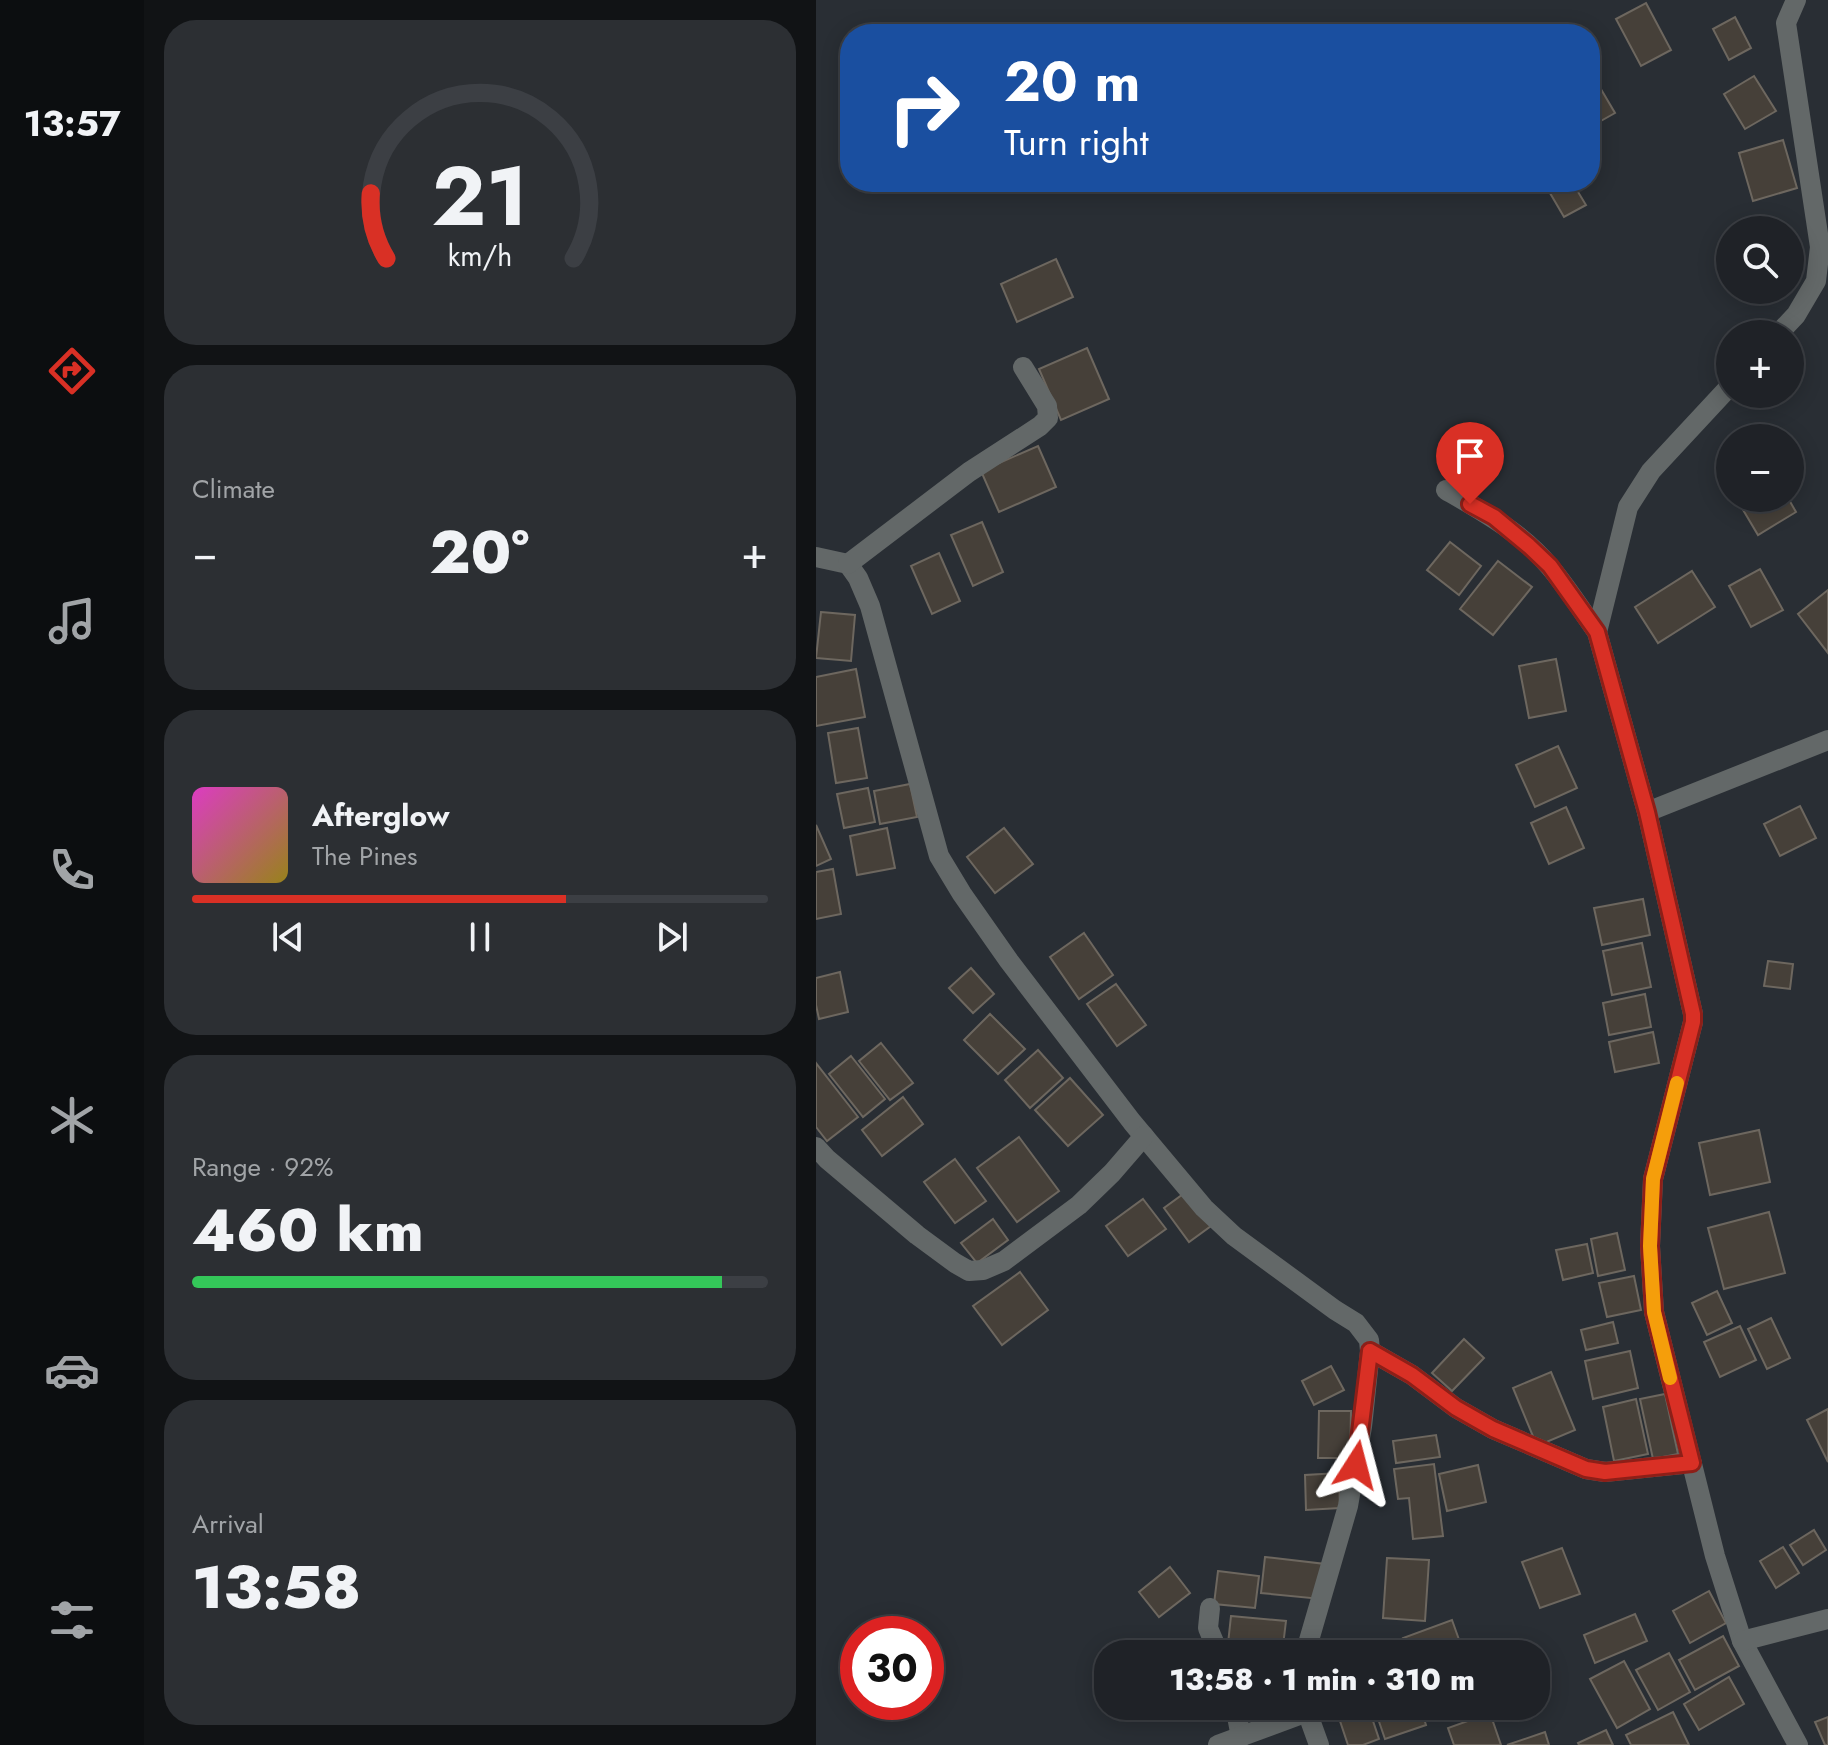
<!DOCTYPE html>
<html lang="en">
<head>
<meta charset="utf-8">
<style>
	:root { --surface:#1f2227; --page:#2c2f33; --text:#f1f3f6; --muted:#a1a4a7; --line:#3c3f44; --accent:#d93025 }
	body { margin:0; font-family:Jost,sans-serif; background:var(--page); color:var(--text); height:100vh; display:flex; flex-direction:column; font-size:30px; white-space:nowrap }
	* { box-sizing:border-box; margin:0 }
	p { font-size:26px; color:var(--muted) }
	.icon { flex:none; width:44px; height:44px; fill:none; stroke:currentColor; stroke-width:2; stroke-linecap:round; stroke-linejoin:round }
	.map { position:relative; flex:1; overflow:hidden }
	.side { display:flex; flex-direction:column; gap:20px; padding:20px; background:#111315; width:672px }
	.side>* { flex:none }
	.top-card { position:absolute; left:24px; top:24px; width:760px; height:168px; border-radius:32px; box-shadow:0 4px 20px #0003,0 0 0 2px var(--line); background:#1a4fa0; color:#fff; overflow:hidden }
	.fabs { position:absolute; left:900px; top:216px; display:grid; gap:16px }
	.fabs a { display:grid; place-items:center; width:88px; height:88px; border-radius:50%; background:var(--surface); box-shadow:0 4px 20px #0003,0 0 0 2px var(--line); font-size:40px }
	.speed { position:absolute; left:24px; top:1616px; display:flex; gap:16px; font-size:40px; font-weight:700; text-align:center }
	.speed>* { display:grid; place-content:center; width:104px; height:104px; border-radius:50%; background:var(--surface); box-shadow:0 4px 20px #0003,0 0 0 2px var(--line); line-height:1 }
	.speed .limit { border:12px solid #d22; background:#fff; color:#111 }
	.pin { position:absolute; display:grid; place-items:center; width:68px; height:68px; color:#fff; margin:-82px -34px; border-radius:50% 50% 50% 0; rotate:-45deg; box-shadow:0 0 8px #0007 }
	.pin .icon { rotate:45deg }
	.me { position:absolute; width:88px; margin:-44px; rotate:9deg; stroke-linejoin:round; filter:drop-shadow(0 0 6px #0008) }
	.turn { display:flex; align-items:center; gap:28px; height:168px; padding:0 32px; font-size:36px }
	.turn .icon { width:104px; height:104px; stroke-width:2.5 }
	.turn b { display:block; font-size:56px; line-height:68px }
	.big { font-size:60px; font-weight:800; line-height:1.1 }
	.side .widget { flex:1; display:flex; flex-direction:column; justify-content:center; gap:12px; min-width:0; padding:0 28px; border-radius:32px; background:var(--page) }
	.side .dial { align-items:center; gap:0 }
	.dial svg { height:208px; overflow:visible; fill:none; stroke:var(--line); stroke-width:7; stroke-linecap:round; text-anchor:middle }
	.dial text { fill:var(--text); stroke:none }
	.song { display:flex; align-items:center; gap:24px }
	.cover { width:96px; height:96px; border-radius:12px; background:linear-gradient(135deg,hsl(310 70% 55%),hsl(50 70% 35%)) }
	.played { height:8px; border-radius:4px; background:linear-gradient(90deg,var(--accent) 65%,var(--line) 65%) }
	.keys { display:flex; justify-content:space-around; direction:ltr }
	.heat { display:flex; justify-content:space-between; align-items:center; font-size:44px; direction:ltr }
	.charge { height:12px; border-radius:6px; background:linear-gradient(90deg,#34c759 92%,var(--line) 0) }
	.trip { position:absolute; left:278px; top:1640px; width:456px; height:80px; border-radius:32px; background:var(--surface); box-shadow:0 4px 20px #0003,0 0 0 2px var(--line); font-weight:800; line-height:80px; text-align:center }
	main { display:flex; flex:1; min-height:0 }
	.tabs { display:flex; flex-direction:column; width:144px; justify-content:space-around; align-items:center; background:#0c0e10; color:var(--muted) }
	.tabs .icon { width:56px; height:56px }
	.tabs .on { color:var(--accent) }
	.tabs b { font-size:36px; color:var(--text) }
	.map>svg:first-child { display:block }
	.building { fill:#464039; stroke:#6d675f; stroke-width:2 }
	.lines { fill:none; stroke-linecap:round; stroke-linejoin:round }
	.minor { stroke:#636868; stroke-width:20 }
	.route-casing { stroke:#8d1f18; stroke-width:20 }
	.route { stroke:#d93025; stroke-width:14 }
	.slow { stroke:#f59e0b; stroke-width:14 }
</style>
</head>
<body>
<main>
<nav class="tabs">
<b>13:57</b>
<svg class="icon on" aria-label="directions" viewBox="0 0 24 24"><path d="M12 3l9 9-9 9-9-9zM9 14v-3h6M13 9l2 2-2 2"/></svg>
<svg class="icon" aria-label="music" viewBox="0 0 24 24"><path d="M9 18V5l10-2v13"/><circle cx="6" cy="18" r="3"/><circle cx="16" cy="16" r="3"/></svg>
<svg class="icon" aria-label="phone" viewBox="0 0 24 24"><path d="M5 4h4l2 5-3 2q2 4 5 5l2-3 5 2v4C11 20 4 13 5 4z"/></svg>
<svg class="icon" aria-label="climate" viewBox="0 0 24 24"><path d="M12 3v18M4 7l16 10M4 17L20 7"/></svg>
<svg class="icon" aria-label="car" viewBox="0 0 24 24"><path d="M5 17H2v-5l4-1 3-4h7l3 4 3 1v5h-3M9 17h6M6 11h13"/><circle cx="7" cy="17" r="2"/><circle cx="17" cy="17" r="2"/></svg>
<svg class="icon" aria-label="filters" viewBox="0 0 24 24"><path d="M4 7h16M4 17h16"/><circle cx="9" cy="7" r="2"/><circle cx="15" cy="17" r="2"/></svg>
</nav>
<section class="side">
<div class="widget dial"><svg viewBox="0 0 100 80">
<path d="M14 69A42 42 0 1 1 86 69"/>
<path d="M14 69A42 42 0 0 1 8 44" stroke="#d93025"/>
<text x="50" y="56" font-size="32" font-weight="700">21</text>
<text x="50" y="72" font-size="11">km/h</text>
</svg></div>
<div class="widget"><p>Climate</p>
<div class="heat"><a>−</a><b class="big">20°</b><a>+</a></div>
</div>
<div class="widget">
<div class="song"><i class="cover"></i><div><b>Afterglow</b><p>The Pines</p></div></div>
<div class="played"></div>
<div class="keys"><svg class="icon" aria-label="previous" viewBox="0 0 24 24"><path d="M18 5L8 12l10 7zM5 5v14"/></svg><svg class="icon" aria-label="pause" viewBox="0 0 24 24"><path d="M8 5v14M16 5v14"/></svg><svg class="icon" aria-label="next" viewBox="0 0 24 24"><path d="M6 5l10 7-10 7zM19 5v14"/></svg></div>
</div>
<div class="widget"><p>Range · 92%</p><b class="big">460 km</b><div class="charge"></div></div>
<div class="widget"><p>Arrival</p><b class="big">13:58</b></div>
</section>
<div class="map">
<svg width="1012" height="1745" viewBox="0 0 1012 1745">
	<rect width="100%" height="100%" fill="#292e34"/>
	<!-- building -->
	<g class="building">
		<polygon points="830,3 855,50 825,66 800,19"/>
		<polygon points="919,17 935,48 913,60 897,29"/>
		<polygon points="938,76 960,111 929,129 908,94"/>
		<polygon points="779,79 799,113 774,127 774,82"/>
		<polygon points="967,140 981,188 937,201 923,153"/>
		<polygon points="752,182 756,182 770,205 748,217 734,193"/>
		<polygon points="240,259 257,297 201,322 185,284"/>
		<polygon points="271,348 293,399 245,420 223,369"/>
		<polygon points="222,446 240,487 183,512 165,471"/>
		<polygon points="920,498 972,498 980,512 942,535"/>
		<polygon points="166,522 187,572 157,586 135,535"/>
		<polygon points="634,542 665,566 643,595 611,570"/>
		<polygon points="123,553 144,601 116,614 95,566"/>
		<polygon points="682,561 716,587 677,635 644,609"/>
		<polygon points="944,569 967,610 935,627 913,586"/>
		<polygon points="876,571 899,607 842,643 819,607"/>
		<polygon points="1012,590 1012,653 982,614"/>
		<polygon points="5,612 39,615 35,661 0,658"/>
		<polygon points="740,659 750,711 713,718 703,666"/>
		<polygon points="40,669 49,717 0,726 0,677"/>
		<polygon points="42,728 51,778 20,783 12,733"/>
		<polygon points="742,746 761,788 719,807 700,765"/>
		<polygon points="94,784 101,817 64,824 58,791"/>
		<polygon points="52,788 59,822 28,828 21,794"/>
		<polygon points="984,806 1000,838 964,856 948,824"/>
		<polygon points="750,807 768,848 733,864 715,823"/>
		<polygon points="0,825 15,859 0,866"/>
		<polygon points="71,828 79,868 41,875 34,836"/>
		<polygon points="188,828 217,864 179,893 151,857"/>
		<polygon points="17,869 25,914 0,919 0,872"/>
		<polygon points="827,899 834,935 786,945 778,908"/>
		<polygon points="268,933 297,975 263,999 234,957"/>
		<polygon points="826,943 835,987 796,995 787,951"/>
		<polygon points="952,961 977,964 974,989 948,986"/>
		<polygon points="155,968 178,994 157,1013 133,988"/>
		<polygon points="24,972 32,1012 3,1019 0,1005 0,978"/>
		<polygon points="300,984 330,1025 301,1046 271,1004"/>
		<polygon points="829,994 835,1027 793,1035 787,1003"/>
		<polygon points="174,1014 209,1049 182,1074 148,1040"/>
		<polygon points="837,1032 843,1063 799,1072 793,1042"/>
		<polygon points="65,1043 97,1083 74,1100 43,1061"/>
		<polygon points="222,1050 247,1078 214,1108 189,1080"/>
		<polygon points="35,1056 69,1099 47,1117 13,1074"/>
		<polygon points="0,1063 42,1117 11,1141 0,1127"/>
		<polygon points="254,1078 287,1115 252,1146 219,1110"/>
		<polygon points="87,1097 107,1124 66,1156 46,1130"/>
		<polygon points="943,1130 954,1182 894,1195 883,1143"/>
		<polygon points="203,1137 243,1191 201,1222 161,1168"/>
		<polygon points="139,1159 170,1201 139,1223 108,1182"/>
		<polygon points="370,1192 395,1226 373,1242 348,1208"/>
		<polygon points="327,1199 350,1229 312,1256 290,1226"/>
		<polygon points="953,1212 969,1273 908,1289 892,1228"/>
		<polygon points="177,1219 192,1240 161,1263 145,1243"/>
		<polygon points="801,1233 809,1270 782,1276 775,1239"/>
		<polygon points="771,1244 777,1273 747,1280 740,1250"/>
		<polygon points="204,1272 232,1310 186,1345 157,1306"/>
		<polygon points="818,1276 825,1310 791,1317 783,1283"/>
		<polygon points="901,1291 916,1323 891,1335 876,1303"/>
		<polygon points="955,1318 974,1358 951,1369 932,1329"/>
		<polygon points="797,1322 802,1343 770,1350 765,1330"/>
		<polygon points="924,1326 940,1360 904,1377 888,1342"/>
		<polygon points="648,1339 668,1358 636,1391 616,1373"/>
		<polygon points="814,1351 822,1388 777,1399 769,1361"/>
		<polygon points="515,1366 528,1390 498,1405 486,1381"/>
		<polygon points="735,1372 759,1430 721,1446 697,1388"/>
		<polygon points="849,1394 862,1454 837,1459 824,1399"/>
		<polygon points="820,1399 832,1454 798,1461 787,1407"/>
		<polygon points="1012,1409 1012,1462 991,1420"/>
		<polygon points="503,1411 535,1411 534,1458 502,1458"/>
		<polygon points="620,1435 624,1457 580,1463 577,1441"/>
		<polygon points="618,1464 627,1536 597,1539 593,1498 582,1499 578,1469"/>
		<polygon points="662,1465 670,1502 631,1511 623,1474"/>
		<polygon points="523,1473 524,1508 490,1510 489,1475"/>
		<polygon points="998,1530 1010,1550 987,1565 974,1545"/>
		<polygon points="967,1547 983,1573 960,1588 944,1561"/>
		<polygon points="746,1548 764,1594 724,1608 706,1562"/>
		<polygon points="449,1557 509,1564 505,1599 445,1593"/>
		<polygon points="571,1558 613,1560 609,1621 567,1618"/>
		<polygon points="354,1567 374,1593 343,1617 323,1592"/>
		<polygon points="402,1571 443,1576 439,1608 398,1604"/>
		<polygon points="893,1591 910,1623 874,1643 857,1611"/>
		<polygon points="819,1614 831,1641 779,1663 768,1635"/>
		<polygon points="415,1616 470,1621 466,1654 411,1653"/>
		<polygon points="636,1620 646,1648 628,1654 593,1654 587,1638"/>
		<polygon points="907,1636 923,1666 879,1690 863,1660"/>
		<polygon points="853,1653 874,1692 842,1710 820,1670"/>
		<polygon points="808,1661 834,1709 801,1728 774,1679"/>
		<polygon points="913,1677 928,1704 883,1730 868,1704"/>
		<polygon points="519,1706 552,1706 563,1739 547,1745 532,1745"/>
		<polygon points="571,1706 604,1706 610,1725 569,1739 559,1710"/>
		<polygon points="857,1712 873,1745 815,1745 810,1735"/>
		<polygon points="674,1713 685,1745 638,1745 632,1728"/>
		<polygon points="1012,1717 1012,1745 1009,1745 999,1722"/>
		<polygon points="790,1730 797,1745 763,1745 762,1743"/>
		<polygon points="729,1732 733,1745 691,1745"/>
	</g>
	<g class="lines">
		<!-- minor -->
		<g class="minor">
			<polyline points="962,334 980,315 1000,281 1004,247 970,23 980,0"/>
			<polyline points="914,386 835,471 812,507 781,632 831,812 877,1014 877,1022 837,1179 834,1246 838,1312 899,1556 926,1641 982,1745"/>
			<path d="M630,490C668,512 706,533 734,567C751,587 766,611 781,632"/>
			<polyline points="0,557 32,564 42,578 54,606 123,856 146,894 193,961 316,1122 388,1208 418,1236 519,1310 540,1323 553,1340 554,1351 546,1427 532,1506 489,1654"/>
			<polyline points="32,564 153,472 224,426 232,418 231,406 207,367"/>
			<polyline points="831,812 1012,740"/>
			<polyline points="0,1147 11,1159 101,1235 139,1263 153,1271 167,1270 188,1261 263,1205 296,1173 328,1136"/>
			<polyline points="554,1351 596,1375 640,1408 677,1429 770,1469 789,1472 876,1463"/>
			<polyline points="394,1608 392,1628 403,1654"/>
			<polyline points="926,1641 1012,1619"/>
			<polyline points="419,1706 425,1737"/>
			<polyline points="489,1706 503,1745"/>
			<polyline points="402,1745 491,1712"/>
		</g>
	</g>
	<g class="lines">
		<defs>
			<polyline id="route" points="540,1465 554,1351 596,1375 640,1408 677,1429 770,1469 789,1472 876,1463 838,1312 834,1246 837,1179 877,1022 877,1014 831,812 781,632 734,566 713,546 678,517 654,504"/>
		</defs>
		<!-- route casing -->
		<use href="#route" class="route-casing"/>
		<!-- route -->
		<use href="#route" class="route"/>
		<!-- slow -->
		<polyline class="slow" points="854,1378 838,1312 834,1246 837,1179 861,1083"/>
	</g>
</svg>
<div class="fabs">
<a><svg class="icon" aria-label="search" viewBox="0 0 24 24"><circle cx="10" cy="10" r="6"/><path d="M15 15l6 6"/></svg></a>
<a>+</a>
<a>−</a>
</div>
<div class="speed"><div class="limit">30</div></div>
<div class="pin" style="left:654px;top:504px;background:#d93025"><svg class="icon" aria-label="arrive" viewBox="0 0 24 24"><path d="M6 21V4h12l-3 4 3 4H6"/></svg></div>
<svg class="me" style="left:540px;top:1465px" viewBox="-20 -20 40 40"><path d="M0-17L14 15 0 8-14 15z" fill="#d93025" stroke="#fff" stroke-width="4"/></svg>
<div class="trip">13:58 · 1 min · 310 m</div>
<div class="top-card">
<div class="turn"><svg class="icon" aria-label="right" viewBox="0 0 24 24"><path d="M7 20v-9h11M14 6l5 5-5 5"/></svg><div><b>20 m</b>Turn right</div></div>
</div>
</div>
</main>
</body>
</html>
